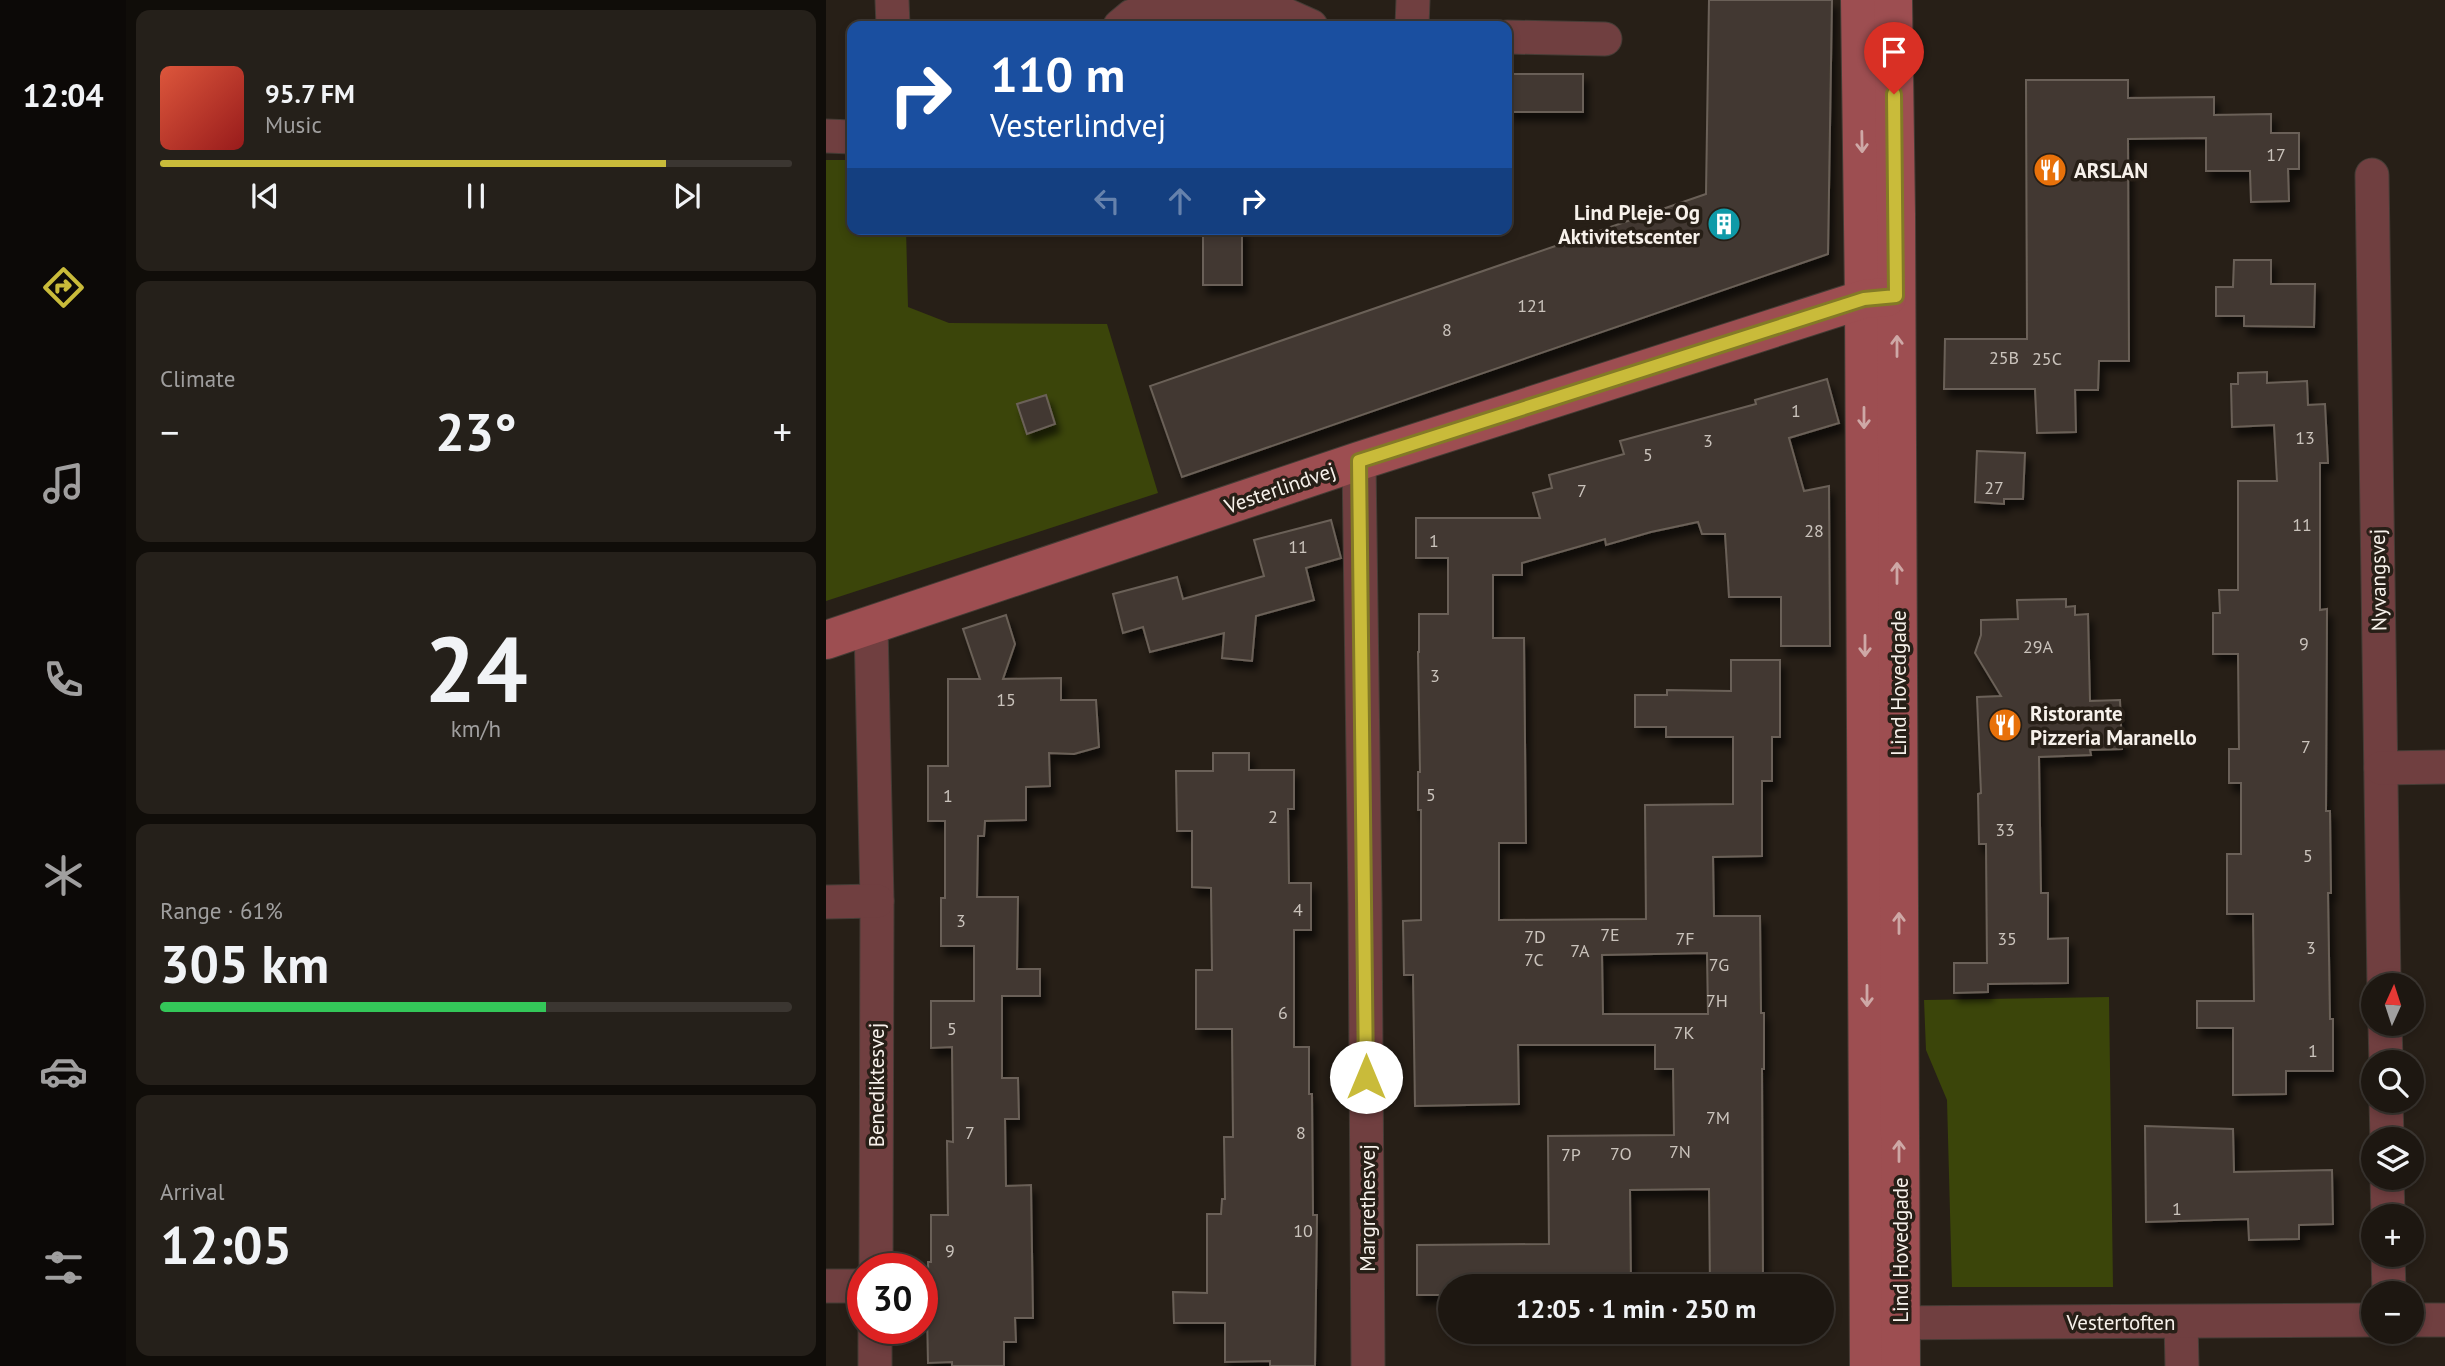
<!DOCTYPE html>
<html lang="en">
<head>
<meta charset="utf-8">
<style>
	:root { --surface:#1d1711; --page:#25201a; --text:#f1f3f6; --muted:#a09f9f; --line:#3b3631; --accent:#c9bb3a }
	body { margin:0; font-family:"PT Sans",sans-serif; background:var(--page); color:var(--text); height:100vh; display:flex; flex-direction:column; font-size:26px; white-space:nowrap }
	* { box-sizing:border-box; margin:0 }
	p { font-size:23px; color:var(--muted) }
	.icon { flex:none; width:38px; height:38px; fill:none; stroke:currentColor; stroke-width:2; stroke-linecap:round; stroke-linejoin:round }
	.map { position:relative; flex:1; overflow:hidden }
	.panel { display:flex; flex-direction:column; gap:10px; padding:10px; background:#100d09; width:700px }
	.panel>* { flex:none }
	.top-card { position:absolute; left:21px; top:21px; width:665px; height:214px; border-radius:14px; box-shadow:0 4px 10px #0003,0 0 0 2px var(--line); background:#1a4fa0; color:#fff; overflow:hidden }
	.needle { width:46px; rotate:3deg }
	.fabs { position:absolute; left:1535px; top:973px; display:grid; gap:14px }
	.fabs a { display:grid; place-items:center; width:63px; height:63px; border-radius:50%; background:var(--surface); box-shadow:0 4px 10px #0003,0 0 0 2px var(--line); font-size:35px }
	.speed { position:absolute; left:21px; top:1253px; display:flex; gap:14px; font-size:35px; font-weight:700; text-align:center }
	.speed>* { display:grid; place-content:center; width:91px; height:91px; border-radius:50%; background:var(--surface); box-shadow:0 4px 10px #0003,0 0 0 2px var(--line); line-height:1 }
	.speed .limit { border:10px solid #d22; background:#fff; color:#111 }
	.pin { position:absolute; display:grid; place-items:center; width:60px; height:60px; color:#fff; margin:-72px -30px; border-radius:50% 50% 50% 0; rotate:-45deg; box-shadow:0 0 7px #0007 }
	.pin .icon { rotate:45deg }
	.me { position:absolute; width:77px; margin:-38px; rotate:0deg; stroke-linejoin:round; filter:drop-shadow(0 0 5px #0008) }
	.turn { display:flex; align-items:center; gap:24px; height:147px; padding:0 28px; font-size:32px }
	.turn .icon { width:91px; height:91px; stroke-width:2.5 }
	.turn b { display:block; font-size:49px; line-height:60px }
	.lanes { display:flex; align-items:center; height:66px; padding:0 28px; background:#0003; justify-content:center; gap:35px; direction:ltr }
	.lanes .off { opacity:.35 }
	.big { font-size:52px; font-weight:800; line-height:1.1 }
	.panel .tile { flex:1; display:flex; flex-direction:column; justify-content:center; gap:10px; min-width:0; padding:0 24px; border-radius:14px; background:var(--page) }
	.panel .dial { align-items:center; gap:0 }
	.dial b { font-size:91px; line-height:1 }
	.song { display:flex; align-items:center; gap:21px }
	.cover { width:84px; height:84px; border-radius:10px; background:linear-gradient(135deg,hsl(10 70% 55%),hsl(0 70% 35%)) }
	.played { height:7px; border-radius:4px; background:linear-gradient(90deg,var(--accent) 80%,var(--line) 80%) }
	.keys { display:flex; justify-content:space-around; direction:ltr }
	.heat { display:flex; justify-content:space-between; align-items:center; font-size:38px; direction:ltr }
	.charge { height:10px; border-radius:5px; background:linear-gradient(90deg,#34c759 61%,var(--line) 0) }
	.trip { position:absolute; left:612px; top:1274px; width:396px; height:70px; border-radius:35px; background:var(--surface); box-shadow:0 4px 10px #0003,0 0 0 2px var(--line); font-weight:800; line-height:70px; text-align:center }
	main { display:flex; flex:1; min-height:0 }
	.menu { display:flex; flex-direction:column; width:126px; justify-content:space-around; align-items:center; background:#0c0907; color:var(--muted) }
	.menu .icon { width:49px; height:49px }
	.menu .on { color:var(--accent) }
	.menu b { font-size:32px; color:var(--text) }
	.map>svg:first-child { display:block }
	.green { fill:#3b450a }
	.building { fill:#423930; stroke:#6b6158; stroke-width:2; fill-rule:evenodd; filter:url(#shadow) }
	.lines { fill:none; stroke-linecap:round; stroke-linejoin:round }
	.street-casing { stroke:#443c35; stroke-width:35 }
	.secondary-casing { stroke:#443c35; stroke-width:40 }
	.street { stroke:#703f40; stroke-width:33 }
	.secondary { stroke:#9d4e51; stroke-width:38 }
	.oneway { stroke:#cea8a6 }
	.route-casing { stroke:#837a26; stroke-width:18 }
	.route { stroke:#c9bb3a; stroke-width:12 }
	.labels { text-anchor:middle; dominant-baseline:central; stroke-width:7; stroke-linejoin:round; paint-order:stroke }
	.number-label { font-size:18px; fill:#cac3bc }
	.poi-label { font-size:21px; font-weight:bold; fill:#f7f1eb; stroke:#271f17; text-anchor:start }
	.street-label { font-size:21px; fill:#f7f1eb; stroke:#271f17 }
</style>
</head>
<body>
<main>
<nav class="menu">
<b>12:04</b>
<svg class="icon on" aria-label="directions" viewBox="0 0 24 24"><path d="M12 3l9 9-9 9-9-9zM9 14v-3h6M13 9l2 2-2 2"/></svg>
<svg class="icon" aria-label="music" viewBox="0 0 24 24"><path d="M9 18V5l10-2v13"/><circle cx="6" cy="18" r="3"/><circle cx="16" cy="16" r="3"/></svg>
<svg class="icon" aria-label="phone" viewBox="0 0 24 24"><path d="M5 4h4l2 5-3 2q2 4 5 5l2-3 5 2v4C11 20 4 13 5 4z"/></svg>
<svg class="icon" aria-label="climate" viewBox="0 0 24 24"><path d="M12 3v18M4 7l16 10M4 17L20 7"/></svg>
<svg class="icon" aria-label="car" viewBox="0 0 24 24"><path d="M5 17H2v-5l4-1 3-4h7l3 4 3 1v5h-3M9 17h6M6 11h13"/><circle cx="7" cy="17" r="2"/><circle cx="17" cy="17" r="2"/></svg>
<svg class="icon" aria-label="filters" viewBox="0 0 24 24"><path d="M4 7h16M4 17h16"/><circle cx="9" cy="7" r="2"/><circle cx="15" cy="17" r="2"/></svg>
</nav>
<section class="panel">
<div class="tile">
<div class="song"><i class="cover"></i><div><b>95.7 FM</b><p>Music</p></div></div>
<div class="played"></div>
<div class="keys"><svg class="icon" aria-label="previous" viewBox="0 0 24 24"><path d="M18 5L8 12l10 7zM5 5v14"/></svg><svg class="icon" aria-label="pause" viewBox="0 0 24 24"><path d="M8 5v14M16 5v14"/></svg><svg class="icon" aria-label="next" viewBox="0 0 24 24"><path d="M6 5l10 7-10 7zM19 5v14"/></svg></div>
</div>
<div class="tile"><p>Climate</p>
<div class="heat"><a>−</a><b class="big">23°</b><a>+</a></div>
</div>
<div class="tile dial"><b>24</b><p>km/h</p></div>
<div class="tile"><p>Range · 61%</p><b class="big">305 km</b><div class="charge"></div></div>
<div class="tile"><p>Arrival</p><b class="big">12:05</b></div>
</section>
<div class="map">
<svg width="1619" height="1366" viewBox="0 0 1619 1366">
	<defs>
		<filter id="shadow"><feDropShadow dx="4.5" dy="8" stdDeviation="3.5" flood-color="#0009"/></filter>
	</defs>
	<rect width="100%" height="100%" fill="#271f17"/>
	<!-- green -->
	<g class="green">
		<polygon points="0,160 26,160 26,229 80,229 82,307 123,323 281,324 332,493 0,601"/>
		<polygon points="1283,997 1287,1287 1126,1287 1121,1100 1100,1050 1098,1000"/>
	</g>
	<!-- building -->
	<g class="building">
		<polygon points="883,0 1006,0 1002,254 356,477 324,386 880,194"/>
		<rect x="681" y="74" width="76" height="38"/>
		<polygon points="1200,80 1302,80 1302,98 1388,97 1388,115 1445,114 1445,133 1473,133 1473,169 1462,169 1463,201 1425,202 1424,171 1380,171 1380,138 1302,139 1303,361 1273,361 1272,390 1249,390 1250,432 1211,433 1209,389 1118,389 1119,339 1201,339"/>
		<rect x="377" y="229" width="39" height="56"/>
		<polygon points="1408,260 1445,260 1445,284 1489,284 1488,327 1418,326 1418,316 1390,316 1390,287 1407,287"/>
		<polygon points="1441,372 1441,383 1481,381 1482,405 1499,404 1502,463 1494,463 1494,610 1501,609 1500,811 1504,811 1505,893 1502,893 1504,1019 1507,1019 1507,1071 1460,1071 1460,1094 1407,1095 1407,1028 1371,1028 1371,1001 1428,1001 1427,914 1401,914 1401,854 1415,854 1415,783 1403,783 1403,749 1413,749 1412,654 1387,654 1387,613 1394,613 1393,590 1412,590 1412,481 1451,481 1448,425 1406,427 1405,384 1412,384 1412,373"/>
		<path d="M1001,379L1013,423L963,438L978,491L1003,486L1004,646H955V597H903L899,534H876L872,522L825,532L780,545L779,539L696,563V575H667V638H698L700,843H673V920L820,919L819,805L907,804V737H840V727H809V695H841V690L905,691V660H954V737H946V781H936V856L887,857L888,916H934L935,1013H938V1069H936L937,1286H884L883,1189L804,1190L805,1286H625V1295H591V1245L723,1244L722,1136L848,1135L847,1069H829V1045H692L693,1104L589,1106L587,975H578L577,921L595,920V810H592V772H594L592,652H593V614H622V558H590V518H714L707,493L726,488L723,475L798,454L794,441L930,404L929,400ZM881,953L882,1014H777L776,955Z"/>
		<polygon points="220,395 229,424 201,434 191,404"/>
		<polygon points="1151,451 1199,453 1197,499 1178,499 1178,504 1149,502"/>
		<polygon points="505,520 515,558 480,568 488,600 430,616 426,661 396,658 398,633 324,652 317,627 297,633 287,594 351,577 357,599 438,576 428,540"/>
		<polygon points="1240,599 1240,607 1249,606 1249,615 1262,614 1264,701 1294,700 1296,749 1264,750 1265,755 1213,757 1215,893 1222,893 1222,939 1242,938 1242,983 1162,984 1162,992 1128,993 1128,963 1161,963 1160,844 1153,844 1152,794 1155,793 1151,697 1175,696 1149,653 1155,635 1155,620 1192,619 1191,600"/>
		<polygon points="180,615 189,644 177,679 235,678 235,700 270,700 273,747 248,754 223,753 224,786 200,787 200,820 159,821 158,836 152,836 151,897 192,897 191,969 214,969 214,996 176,996 176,1078 192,1078 193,1119 179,1119 180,1186 205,1185 207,1318 189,1318 190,1342 178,1342 178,1366 126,1366 126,1362 102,1363 101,1311 103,1311 102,1262 105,1262 105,1215 122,1215 121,1141 127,1142 126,1047 105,1048 105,1001 148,1001 148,946 115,946 115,898 119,898 119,821 102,821 102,766 122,766 122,679 154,679 137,629"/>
		<polygon points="387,753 423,753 423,770 468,770 468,809 462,809 463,883 485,883 485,930 468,930 468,1047 483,1047 483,1094 486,1094 487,1215 491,1215 489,1366 444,1366 444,1361 399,1362 399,1323 348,1323 347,1292 381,1293 381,1214 395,1214 396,1199 399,1199 398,1137 407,1137 406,1029 370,1029 370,970 386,970 385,888 366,887 366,831 351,831 350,771 387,771"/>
		<polygon points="1319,1126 1407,1129 1408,1172 1506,1170 1507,1224 1473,1225 1473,1239 1423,1240 1422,1219 1320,1222"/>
	</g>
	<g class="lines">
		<defs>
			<g id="street">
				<polyline points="66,0 67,26"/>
				<polyline points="294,26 306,16 347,11 458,14 485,26"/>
				<polyline points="586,26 587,0"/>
				<polyline points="681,37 779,39"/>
				<polyline points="0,136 26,137"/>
				<polyline points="1546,175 1558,985"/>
				<polyline points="533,461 539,903 542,1366"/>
				<polyline points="45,625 51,901 50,1269"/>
				<polyline points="1555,768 1619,767"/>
				<polyline points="0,902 51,901"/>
				<polyline points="1559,1024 1560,1062"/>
				<polyline points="1560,1101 1561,1139"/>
				<polyline points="1561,1178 1562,1216"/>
				<polyline points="1562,1255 1563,1293"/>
				<polyline points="0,1286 37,1286"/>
				<polyline points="1586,1320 1619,1320"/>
				<polyline points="1355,1322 1356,1366"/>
				<polyline points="1049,1323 1547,1320"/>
				<polyline points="49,1366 49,1328"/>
			</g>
			<g id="secondary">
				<polyline points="1034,0 1038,299 1043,1366"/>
				<polyline points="1067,0 1070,214 1075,1366"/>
				<polyline points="0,640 533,461 1038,299 1061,297"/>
			</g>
		</defs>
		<!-- street casing -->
		<use href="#street" class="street-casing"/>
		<!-- secondary casing -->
		<use href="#secondary" class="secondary-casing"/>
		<!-- street -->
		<use href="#street" class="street"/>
		<!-- secondary -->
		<use href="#secondary" class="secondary"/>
	</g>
	<!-- one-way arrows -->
	<defs><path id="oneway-shaft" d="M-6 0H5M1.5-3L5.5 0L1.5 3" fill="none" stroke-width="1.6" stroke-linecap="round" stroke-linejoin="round" transform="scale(1.75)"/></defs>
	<g class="oneway">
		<use href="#oneway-shaft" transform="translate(1036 142) rotate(89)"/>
		<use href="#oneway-shaft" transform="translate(1071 346) rotate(-90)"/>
		<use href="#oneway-shaft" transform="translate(1038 418) rotate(90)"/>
		<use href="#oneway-shaft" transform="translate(1071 573) rotate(-90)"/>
		<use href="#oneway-shaft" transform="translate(1039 646) rotate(90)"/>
		<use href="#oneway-shaft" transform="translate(1073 923) rotate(-90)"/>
		<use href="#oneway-shaft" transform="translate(1041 996) rotate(90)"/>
		<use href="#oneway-shaft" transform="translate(1073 1151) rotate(-90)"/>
	</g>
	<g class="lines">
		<defs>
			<polyline id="route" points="540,1077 533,461 1038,299 1070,296 1068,94"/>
		</defs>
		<!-- route casing -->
		<use href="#route" class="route-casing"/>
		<!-- route -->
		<use href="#route" class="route"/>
	</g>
	<!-- icons -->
	<defs>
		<symbol id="restaurant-disc" viewBox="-11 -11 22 22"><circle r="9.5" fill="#e8710a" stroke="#271f17"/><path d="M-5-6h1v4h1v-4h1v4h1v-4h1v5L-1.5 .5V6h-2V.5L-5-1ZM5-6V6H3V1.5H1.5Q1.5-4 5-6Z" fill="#fff"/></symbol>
		<symbol id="building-disc" viewBox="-11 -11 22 22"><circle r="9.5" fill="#0f9aa8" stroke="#271f17"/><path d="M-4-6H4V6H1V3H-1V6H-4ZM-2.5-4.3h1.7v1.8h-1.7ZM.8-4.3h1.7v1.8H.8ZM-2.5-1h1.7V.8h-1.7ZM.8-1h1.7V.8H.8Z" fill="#fff"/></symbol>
	</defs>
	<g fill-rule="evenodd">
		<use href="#restaurant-disc" x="1205" y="151" width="38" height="38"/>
		<use href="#building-disc" x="879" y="205" width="38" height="38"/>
		<use href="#restaurant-disc" x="1160" y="706" width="38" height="38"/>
	</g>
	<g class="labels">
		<!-- number labels -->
		<g class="number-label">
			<text x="1450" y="154">17</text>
			<text x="706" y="305">121</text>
			<text x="621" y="329">8</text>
			<text x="1178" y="357">25B</text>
			<text x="1221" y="358">25C</text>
			<text x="970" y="410">1</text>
			<text x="1479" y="437">13</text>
			<text x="882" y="440">3</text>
			<text x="822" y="454">5</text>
			<text x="1168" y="487">27</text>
			<text x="756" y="490">7</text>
			<text x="1476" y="524">11</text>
			<text x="988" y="530">28</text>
			<text x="608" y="540">1</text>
			<text x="472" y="546">11</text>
			<text x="1478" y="643">9</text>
			<text x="1212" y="646">29A</text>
			<text x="609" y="675">3</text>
			<text x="180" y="699">15</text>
			<text x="1480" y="746">7</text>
			<text x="605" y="794">5</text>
			<text x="122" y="795">1</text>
			<text x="447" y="816">2</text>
			<text x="1179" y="829">33</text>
			<text x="1482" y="855">5</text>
			<text x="472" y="909">4</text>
			<text x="135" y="920">3</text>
			<text x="784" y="934">7E</text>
			<text x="709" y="936">7D</text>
			<text x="859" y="938">7F</text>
			<text x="1181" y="938">35</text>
			<text x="1485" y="947">3</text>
			<text x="754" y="950">7A</text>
			<text x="708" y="959">7C</text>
			<text x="893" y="964">7G</text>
			<text x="891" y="1000">7H</text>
			<text x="457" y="1012">6</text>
			<text x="126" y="1028">5</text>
			<text x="858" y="1032">7K</text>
			<text x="1487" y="1050">1</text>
			<text x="892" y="1117">7M</text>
			<text x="144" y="1132">7</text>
			<text x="475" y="1132">8</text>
			<text x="854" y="1151">7N</text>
			<text x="795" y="1153">7O</text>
			<text x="745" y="1154">7P</text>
			<text x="1351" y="1208">1</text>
			<text x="477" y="1230">10</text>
			<text x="124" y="1250">9</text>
		</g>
		<!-- poi labels -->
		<g class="poi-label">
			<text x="1248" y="170">ARSLAN</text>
			<text x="874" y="212" text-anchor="end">Lind Pleje- Og<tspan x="874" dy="24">Aktivitetscenter</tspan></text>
			<text x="1204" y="713">Ristorante<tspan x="1204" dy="24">Pizzeria Maranello</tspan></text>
		</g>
		<!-- street labels -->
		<g class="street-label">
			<text transform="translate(454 488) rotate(-19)">Vesterlindvej</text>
			<text transform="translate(1552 580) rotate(-91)">Nyvangsvej</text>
			<text transform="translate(1072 683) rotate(-90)">Lind Hovedgade</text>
			<text transform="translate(50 1085) rotate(-90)">Benediktesvej</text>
			<text transform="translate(541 1208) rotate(-90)">Margrethesvej</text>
			<text transform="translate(1074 1250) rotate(-90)">Lind Hovedgade</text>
			<text x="1295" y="1322">Vestertoften</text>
		</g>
	</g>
</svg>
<div class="fabs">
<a><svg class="needle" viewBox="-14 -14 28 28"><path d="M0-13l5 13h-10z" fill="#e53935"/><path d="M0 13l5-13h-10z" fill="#a09f9f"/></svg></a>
<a><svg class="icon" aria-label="search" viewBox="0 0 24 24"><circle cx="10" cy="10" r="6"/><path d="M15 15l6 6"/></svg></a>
<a><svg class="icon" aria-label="layers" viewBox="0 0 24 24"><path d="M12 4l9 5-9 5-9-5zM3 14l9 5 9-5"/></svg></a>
<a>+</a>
<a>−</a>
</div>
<div class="speed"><div class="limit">30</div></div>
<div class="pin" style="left:1068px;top:94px;background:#d93025"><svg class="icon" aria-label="arrive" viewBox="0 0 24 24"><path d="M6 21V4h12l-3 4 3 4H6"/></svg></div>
<svg class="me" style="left:540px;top:1077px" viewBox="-20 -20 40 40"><circle r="19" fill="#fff"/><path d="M0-13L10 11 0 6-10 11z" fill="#c9bb3a"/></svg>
<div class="trip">12:05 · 1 min · 250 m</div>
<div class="top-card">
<div class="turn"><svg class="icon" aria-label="right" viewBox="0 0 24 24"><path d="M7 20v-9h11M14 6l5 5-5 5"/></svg><div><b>110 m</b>Vesterlindvej</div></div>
<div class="lanes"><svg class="icon off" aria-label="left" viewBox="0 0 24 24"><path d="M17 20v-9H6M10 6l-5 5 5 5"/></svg><svg class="icon off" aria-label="ahead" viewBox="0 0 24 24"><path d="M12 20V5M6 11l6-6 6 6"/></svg><svg class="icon" aria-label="right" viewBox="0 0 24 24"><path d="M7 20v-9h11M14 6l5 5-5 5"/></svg></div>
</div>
</div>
</main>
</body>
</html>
